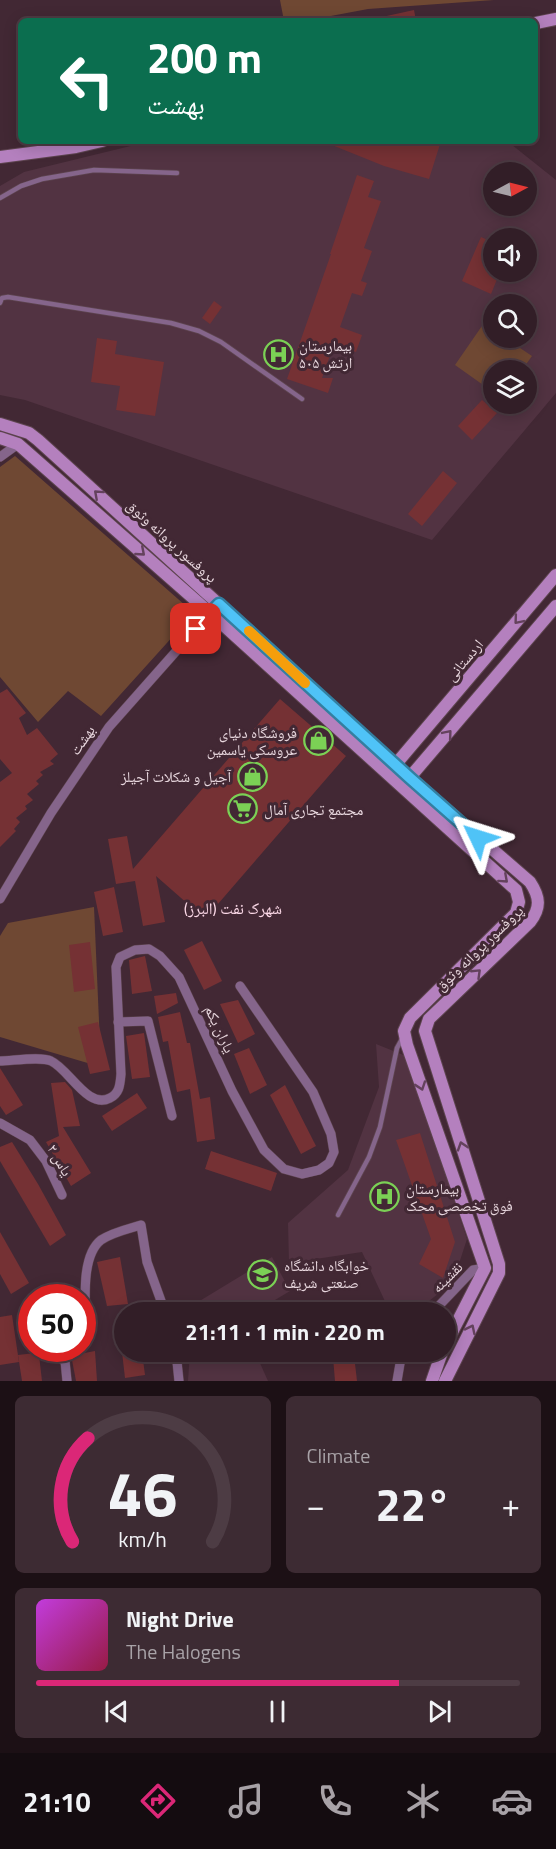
<!DOCTYPE html>
<html lang="en">
<head>
<meta charset="utf-8">
<style>
	:root { --surface:#321e27; --page:#3d2b33; --text:#f1f3f6; --muted:#a8a2a7; --line:#4d3c44; --accent:#db2777 }
	body { margin:0; font-family:"Titillium Web","Noto Naskh Arabic",sans-serif; background:var(--page); color:var(--text); height:100vh; display:flex; flex-direction:column; font-size:22px; white-space:nowrap }
	* { box-sizing:border-box; margin:0 }
	p { font-size:20px; color:var(--muted) }
	.icon { flex:none; width:33px; height:33px; fill:none; stroke:currentColor; stroke-width:2; stroke-linecap:round; stroke-linejoin:round }
	.map { position:relative; height:1381px; overflow:hidden }
	.side { display:flex; flex-direction:column; gap:15px; padding:15px; background:#1c1015; flex:1 }
	.side>* { flex:none }
	.guide { position:absolute; left:18px; top:18px; width:520px; height:126px; border-radius:9px; box-shadow:0 3px 15px #0003,0 0 0 2px var(--line); background:#0b6e4f; color:#fff; overflow:hidden }
	.needle { width:39px; rotate:83deg }
	.tools { position:absolute; left:483px; top:162px; display:grid; gap:12px }
	.tools a { display:grid; place-items:center; width:54px; height:54px; border-radius:50%; background:var(--surface); box-shadow:0 3px 15px #0003,0 0 0 2px var(--line); font-size:30px }
	.speed { position:absolute; left:18px; top:1284px; display:flex; gap:12px; font-size:30px; font-weight:700; text-align:center }
	.speed>* { display:grid; place-content:center; width:78px; height:78px; border-radius:50%; background:var(--surface); box-shadow:0 3px 15px #0003,0 0 0 2px var(--line); line-height:1 }
	.speed .limit { border:9px solid #d22; background:#fff; color:#111 }
	.pin { position:absolute; display:grid; place-items:center; width:51px; height:51px; color:#fff; margin:-26px; border-radius:12px; box-shadow:0 3px 9px #0006 }
	.me { position:absolute; width:66px; margin:-33px; rotate:311deg; stroke-linejoin:round; filter:drop-shadow(0 0 4px #0008) }
	.turn { display:flex; align-items:center; gap:21px; height:126px; padding:0 30px; font-size:27px }
	.turn .icon { width:78px; height:78px; stroke-width:2.5 }
	.turn b { display:block; font-size:42px; line-height:51px }
	.big { font-size:45px; font-weight:700; line-height:1.1 }
	.side .card { flex:1; display:flex; flex-direction:column; justify-content:center; gap:9px; min-width:0; padding:0 21px; border-radius:9px; background:var(--page) }
	.side .dial { align-items:center; gap:0 }
	.dial svg { height:156px; overflow:visible; fill:none; stroke:var(--line); stroke-width:7; stroke-linecap:round; text-anchor:middle }
	.dial text { fill:var(--text); stroke:none }
	.song { display:flex; align-items:center; gap:18px }
	.cover { width:72px; height:72px; border-radius:9px; background:linear-gradient(135deg,hsl(290 70% 55%),hsl(340 70% 35%)) }
	.played { height:6px; border-radius:3px; background:linear-gradient(90deg,var(--accent) 75%,var(--line) 75%) }
	.keys { display:flex; justify-content:space-around; direction:ltr }
	.heat { display:flex; justify-content:space-between; align-items:center; font-size:33px; direction:ltr }
	.side .tiles { flex:1; display:grid; gap:15px; grid-template-columns:1fr 1fr }
	.card:last-child { grid-column:span 2 }
	.trip { position:absolute; left:114px; top:1302px; width:342px; height:60px; border-radius:30px; background:var(--surface); box-shadow:0 3px 15px #0003,0 0 0 2px var(--line); font-weight:700; line-height:60px; text-align:center }
	.tab-bar { display:flex; height:96px; justify-content:space-around; align-items:center; background:#140c10; color:var(--muted) }
	.tab-bar .icon { width:42px; height:42px }
	.tab-bar .selected { color:var(--accent) }
	.tab-bar b { font-size:27px; color:var(--text) }
	.map>svg:first-child { display:block }
	.built { fill:#523342; fill-rule:evenodd }
	.green { fill:#6f4833 }
	.building { fill:#753134 }
	.lines { fill:none; stroke-linecap:round; stroke-linejoin:round }
	.lane-casing { stroke:#5d444f; stroke-width:6 }
	.street-casing { stroke:#5d444f; stroke-width:10 }
	.secondary-casing { stroke:#5d444f; stroke-width:14 }
	.lane { stroke:#85658b; stroke-width:4.5 }
	.street { stroke:#85658b; stroke-width:9 }
	.secondary { stroke:#b480be; stroke-width:12 }
	.oneway { stroke:#64425d }
	.route-casing { stroke:#337fa1; stroke-width:15 }
	.route { stroke:#4fc3f7; stroke-width:10 }
	.slow { stroke:#f59e0b; stroke-width:10 }
	.labels { text-anchor:middle; dominant-baseline:central; stroke-width:6; stroke-linejoin:round; paint-order:stroke }
	.poi-label { font-size:15px; fill:#e8d7de; stroke:#422834; text-anchor:start }
	.street-label { font-size:15px; fill:#e8d7de; stroke:#422834 }
	.neighbourhood-label { font-size:16px; fill:#fbd8e7; stroke:#422834 }
</style>
</head>
<body>
<div class="map">
<svg width="556" height="1381" viewBox="0 0 556 1381">
	<rect width="100%" height="100%" fill="#422834"/>
	<!-- built -->
	<g class="built">
		<path d="M151,141H507L556,180V393L432,540L25,400L0,395V186L24,172ZM494,172H526V206H494ZM494,238H526V272H494ZM494,304H526V338H494ZM494,370H526V404H494Z"/>
		<polygon points="376,1044 406,1056 467,1239 453,1282 415,1312 390,1312 362,1252 289,1263 288,1223 348,1170 379,1087"/>
		<polygon points="272,1257 290,1291 255,1312 192,1312 193,1305"/>
		<polygon points="190,1352 255,1352 268,1381 188,1381"/>
	</g>
	<!-- green -->
	<g class="green">
		<polygon points="280,0 494,0 368,9 304,21 284,21"/>
		<polygon points="484,323 493,330 494,338 505,338 532,356 522,370 494,370 493,392 455,365"/>
		<polygon points="15,456 194,613 101,716 68,691 38,722 0,677 0,467"/>
		<polygon points="94,907 101,1067 0,1037 0,936 8,923"/>
	</g>
	<!-- building -->
	<g class="building">
		<polygon points="414,10 416,21 383,21 382,17"/>
		<polygon points="322,141 441,141 429,179 384,166"/>
		<polygon points="357,175 374,181 368,197 381,201 364,248 372,251 361,281 367,283 362,296 352,293 340,327 362,335 356,352 334,344 322,378 333,378 328,393 287,379 331,254 330,254"/>
		<polygon points="481,237 494,243 494,272 500,272 491,294 462,281"/>
		<polygon points="214,301 222,307 210,324 202,318"/>
		<polygon points="97,338 117,341 115,354 164,362 155,416 116,410 120,386 91,382"/>
		<polygon points="482,400 497,413 472,440 458,426"/>
		<polygon points="443,471 457,483 422,526 408,514"/>
		<polygon points="7,689 26,713 19,718 27,735 37,728 58,754 50,761 54,764 40,772 43,775 36,781 39,784 27,794 33,800 25,806 27,809 16,818 20,822 14,829 16,831 0,847 0,782 12,773 0,759 0,693"/>
		<polygon points="280,699 346,756 205,919 156,876 165,922 143,926 135,881 116,884 108,839 127,836 133,869"/>
		<polygon points="114,887 123,932 103,936 94,892"/>
		<polygon points="202,941 222,981 204,990 184,950"/>
		<polygon points="90,942 95,989 74,992 69,945"/>
		<polygon points="145,956 152,991 132,994 129,960"/>
		<polygon points="176,993 178,1003 157,1014 154,996"/>
		<polygon points="238,1000 255,1034 238,1043 220,1004"/>
		<polygon points="180,1012 187,1043 190,1043 200,1099 210,1097 215,1139 197,1142 190,1089 177,1092 168,1041 163,1042 158,1017"/>
		<polygon points="98,1022 110,1070 90,1074 78,1027"/>
		<polygon points="144,1033 150,1077 132,1079 126,1036"/>
		<polygon points="249,1048 267,1085 250,1094 234,1054"/>
		<polygon points="0,1068 23,1105 6,1115 0,1106"/>
		<polygon points="65,1082 72,1090 80,1126 63,1127 91,1173 71,1186 46,1142 59,1136 51,1083"/>
		<polygon points="285,1085 316,1146 301,1154 270,1095"/>
		<polygon points="137,1093 147,1108 112,1131 102,1116"/>
		<polygon points="420,1133 455,1242 443,1278 419,1264 431,1239 396,1140"/>
		<polygon points="12,1142 38,1184 66,1235 50,1246 0,1161 0,1147"/>
		<polygon points="211,1151 277,1173 271,1191 205,1169"/>
		<polygon points="0,1232 29,1283 11,1294 0,1274"/>
		<polygon points="120,1257 128,1304 107,1306 97,1262"/>
		<polygon points="12,1315 19,1362 0,1365 0,1317"/>
		<polygon points="95,1351 97,1381 76,1381 72,1360 74,1355"/>
		<polygon points="122,1352 142,1352 145,1375 125,1378"/>
		<polygon points="35,1353 39,1355 42,1381 22,1381 18,1355"/>
		<polygon points="354,1355 357,1381 335,1381 333,1357"/>
	</g>
	<g class="lines">
		<defs>
			<g id="lane">
				<polyline points="0,198 21,186 42,179 94,170 177,173"/>
				<polyline points="0,303 2,298 8,297 171,323 199,331 221,342 302,399"/>
				<polyline points="338,1215 369,1157 380,1127 397,1048 402,1039"/>
			</g>
			<g id="street">
				<polyline points="0,457 18,444"/>
				<polyline points="0,899 51,813 109,727 210,613"/>
				<polyline points="118,1022 148,1021 172,1116"/>
				<path d="M0,1061C12,1061 41,1056 51,1061C69,1069 88,1110 110,1098C120,1093 120,1084 121,1074L116,967L120,957L135,950L149,949L160,956L179,977L232,1091L264,1150L284,1169L302,1174L319,1170L329,1163L334,1152L331,1134L313,1092L240,986"/>
				<polyline points="0,1123 30,1140 46,1161 62,1195"/>
				<polyline points="433,1312 473,1270 485,1268"/>
				<path d="M82,1343L86,1341C87,1314 78,1258 101,1240C113,1232 128,1229 141,1225L147,1262L165,1312"/>
				<polyline points="39,1348 65,1361"/>
				<polyline points="176,1352 179,1381"/>
				<polyline points="67,1381 65,1361 68,1350 72,1348"/>
				<polyline points="397,1381 402,1352"/>
			</g>
			<g id="secondary">
				<polyline points="536,23 556,19"/>
				<polyline points="0,157 76,147 102,141"/>
				<path d="M0,424L29,433L38,440L410,778L530,882C540,897 541,908 530,922L429,1019L425,1031L499,1264V1273L445,1381"/>
				<polyline points="0,438 18,444 210,613 516,890 519,902 516,913 410,1018 404,1031 407,1045 485,1268 446,1344"/>
				<polyline points="390,771 556,575"/>
				<polyline points="405,783 556,606"/>
				<polyline points="432,1381 442,1352"/>
			</g>
		</defs>
		<!-- lane casing -->
		<use href="#lane" class="lane-casing"/>
		<!-- street casing -->
		<use href="#street" class="street-casing"/>
		<!-- secondary casing -->
		<use href="#secondary" class="secondary-casing"/>
		<!-- lane -->
		<use href="#lane" class="lane"/>
		<!-- street -->
		<use href="#street" class="street"/>
		<!-- secondary -->
		<use href="#secondary" class="secondary"/>
	</g>
	<!-- one-way arrows -->
	<defs><path id="oneway-chevron" d="M-2-3.5L2.5 0L-2 3.5" fill="none" stroke-width="1.6" stroke-linecap="round" stroke-linejoin="round" transform="scale(1.5)"/></defs>
	<g class="oneway">
		<use href="#oneway-chevron" transform="translate(98 494) rotate(-138)"/>
		<use href="#oneway-chevron" transform="translate(141 552) rotate(41)"/>
		<use href="#oneway-chevron" transform="translate(518 620) rotate(130)"/>
		<use href="#oneway-chevron" transform="translate(448 734) rotate(-50)"/>
		<use href="#oneway-chevron" transform="translate(504 879) rotate(42)"/>
		<use href="#oneway-chevron" transform="translate(477 973) rotate(-44)"/>
		<use href="#oneway-chevron" transform="translate(421 1086) rotate(71)"/>
		<use href="#oneway-chevron" transform="translate(462 1146) rotate(-108)"/>
		<use href="#oneway-chevron" transform="translate(471 1329) rotate(-64)"/>
	</g>
	<g class="lines">
		<defs>
			<polyline id="route" points="196,629 219,604 410,778 478,838"/>
		</defs>
		<!-- route casing -->
		<use href="#route" class="route-casing"/>
		<!-- route -->
		<use href="#route" class="route"/>
		<!-- slow -->
		<polyline class="slow" points="249,631 305,683"/>
	</g>
	<!-- icons -->
	<defs>
		<symbol id="hospital-ring" viewBox="-11 -11 22 22"><circle r="9.5" fill="#422834" stroke="#7bd155" stroke-width="1.5"/><path d="M-5-5h3v3.5h4V-5h3V5h-3V1.5h-4V5h-3Z" fill="#7bd155"/></symbol>
		<symbol id="shop-ring" viewBox="-11 -11 22 22"><circle r="9.5" fill="#422834" stroke="#7bd155" stroke-width="1.5"/><path d="M-5-2.5h2.3a2.7 3.5 0 0 1 5.4 0H5L5.5 6h-11ZM-1.5-2.5h3a1.5 2.3 0 0 0-3 0Z" fill="#7bd155"/></symbol>
		<symbol id="supermarket-ring" viewBox="-11 -11 22 22"><circle r="9.5" fill="#422834" stroke="#7bd155" stroke-width="1.5"/><path d="M-6-5.5h2.5l.6 2H6L4.5 2H-2.5L-4.4-4H-6ZM-1.5 3.2a1.3 1.3 0 1 0 .1 0ZM3 3.2a1.3 1.3 0 1 0 .1 0Z" fill="#7bd155"/></symbol>
		<symbol id="university-ring" viewBox="-11 -11 22 22"><circle r="9.5" fill="#422834" stroke="#7bd155" stroke-width="1.5"/><path d="M0-5L7-2L0 1L-7-2ZM-4 1L0 2.5L4 1V4Q0 6-4 4Z" fill="#7bd155"/></symbol>
	</defs>
	<g fill-rule="evenodd">
		<use href="#hospital-ring" x="262" y="338" width="33" height="33"/>
		<use href="#shop-ring" x="302" y="724" width="33" height="33"/>
		<use href="#shop-ring" x="236" y="760" width="33" height="33"/>
		<use href="#supermarket-ring" x="226" y="792" width="33" height="33"/>
		<use href="#hospital-ring" x="368" y="1180" width="33" height="33"/>
		<use href="#university-ring" x="246" y="1258" width="33" height="33"/>
	</g>
	<g class="labels">
		<!-- poi labels -->
		<g class="poi-label">
			<text x="299" y="345">بیمارستان<tspan x="299" dy="17">۵۰۵ ارتش</tspan></text>
			<text x="297" y="732" text-anchor="end">فروشگاه دنیای<tspan x="297" dy="17">عروسکی یاسمین</tspan></text>
			<text x="231" y="776" text-anchor="end">آجیل و شکلات آجیلز</text>
			<text x="264" y="809">مجتمع تجاری آمال</text>
			<text x="406" y="1188">بیمارستان<tspan x="406" dy="17">فوق تخصصی محک</tspan></text>
			<text x="284" y="1265">خوابگاه دانشگاه<tspan x="284" dy="17">صنعتی شریف</tspan></text>
		</g>
		<!-- street labels -->
		<g class="street-label">
			<text transform="translate(172 541) rotate(42)">پروفسور پروانه وثوق</text>
			<text transform="translate(464 660) rotate(-50)">اردستانی</text>
			<text transform="translate(82 740) rotate(-56)">بهشت</text>
			<text transform="translate(479 948) rotate(-44)">پروفسور پروانه وثوق</text>
			<text transform="translate(220 1029) rotate(65)">یاران یکم</text>
			<text transform="translate(60 1160) rotate(60)">یاس ۲</text>
			<text transform="translate(447 1277) rotate(-45)">نقشینه</text>
		</g>
		<!-- neighbourhood labels -->
		<g class="neighbourhood-label">
			<text x="233" y="908">شهرک نفت (البرز)</text>
		</g>
	</g>
</svg>
<div class="tools">
<a><svg class="needle" viewBox="-14 -14 28 28"><path d="M0-13l5 13h-10z" fill="#e53935"/><path d="M0 13l5-13h-10z" fill="#a8a2a7"/></svg></a>
<a><svg class="icon" aria-label="sound" viewBox="0 0 24 24"><path d="M4 9h4l5-4v14l-5-4H4zM17 9q2 3 0 6"/></svg></a>
<a><svg class="icon" aria-label="search" viewBox="0 0 24 24"><circle cx="10" cy="10" r="6"/><path d="M15 15l6 6"/></svg></a>
<a><svg class="icon" aria-label="layers" viewBox="0 0 24 24"><path d="M12 4l9 5-9 5-9-5zM3 14l9 5 9-5"/></svg></a>
</div>
<div class="speed"><div class="limit">50</div></div>
<div class="pin" style="left:196px;top:629px;background:#d93025"><svg class="icon" aria-label="arrive" viewBox="0 0 24 24"><path d="M6 21V4h12l-3 4 3 4H6"/></svg></div>
<svg class="me" style="left:478px;top:838px" viewBox="-20 -20 40 40"><path d="M0-17L14 15 0 8-14 15z" fill="#4fc3f7" stroke="#fff" stroke-width="4"/></svg>
<div class="trip">21:11 · 1 min · 220 m</div>
<div class="guide">
<div class="turn"><svg class="icon" aria-label="left" viewBox="0 0 24 24"><path d="M17 20v-9H6M10 6l-5 5 5 5"/></svg><div><b>200 m</b>بهشت</div></div>
</div>
</div>
<section class="side">
<div class="tiles">
<div class="card dial"><svg viewBox="0 0 100 80">
<path d="M14 69A42 42 0 1 1 86 69"/>
<path d="M14 69A42 42 0 0 1 22 16" stroke="#db2777"/>
<text x="50" y="56" font-size="32" font-weight="700">46</text>
<text x="50" y="72" font-size="11">km/h</text>
</svg></div>
<div class="card"><p>Climate</p>
<div class="heat"><a>−</a><b class="big">22°</b><a>+</a></div>
</div>
<div class="card">
<div class="song"><i class="cover"></i><div><b>Night Drive</b><p>The Halogens</p></div></div>
<div class="played"></div>
<div class="keys"><svg class="icon" aria-label="previous" viewBox="0 0 24 24"><path d="M18 5L8 12l10 7zM5 5v14"/></svg><svg class="icon" aria-label="pause" viewBox="0 0 24 24"><path d="M8 5v14M16 5v14"/></svg><svg class="icon" aria-label="next" viewBox="0 0 24 24"><path d="M6 5l10 7-10 7zM19 5v14"/></svg></div>
</div>
</div>
</section>
<nav class="tab-bar">
<b>21:10</b>
<svg class="icon selected" aria-label="directions" viewBox="0 0 24 24"><path d="M12 3l9 9-9 9-9-9zM9 14v-3h6M13 9l2 2-2 2"/></svg>
<svg class="icon" aria-label="music" viewBox="0 0 24 24"><path d="M9 18V5l10-2v13"/><circle cx="6" cy="18" r="3"/><circle cx="16" cy="16" r="3"/></svg>
<svg class="icon" aria-label="phone" viewBox="0 0 24 24"><path d="M5 4h4l2 5-3 2q2 4 5 5l2-3 5 2v4C11 20 4 13 5 4z"/></svg>
<svg class="icon" aria-label="climate" viewBox="0 0 24 24"><path d="M12 3v18M4 7l16 10M4 17L20 7"/></svg>
<svg class="icon" aria-label="car" viewBox="0 0 24 24"><path d="M5 17H2v-5l4-1 3-4h7l3 4 3 1v5h-3M9 17h6M6 11h13"/><circle cx="7" cy="17" r="2"/><circle cx="17" cy="17" r="2"/></svg>
</nav>
</body>
</html>
